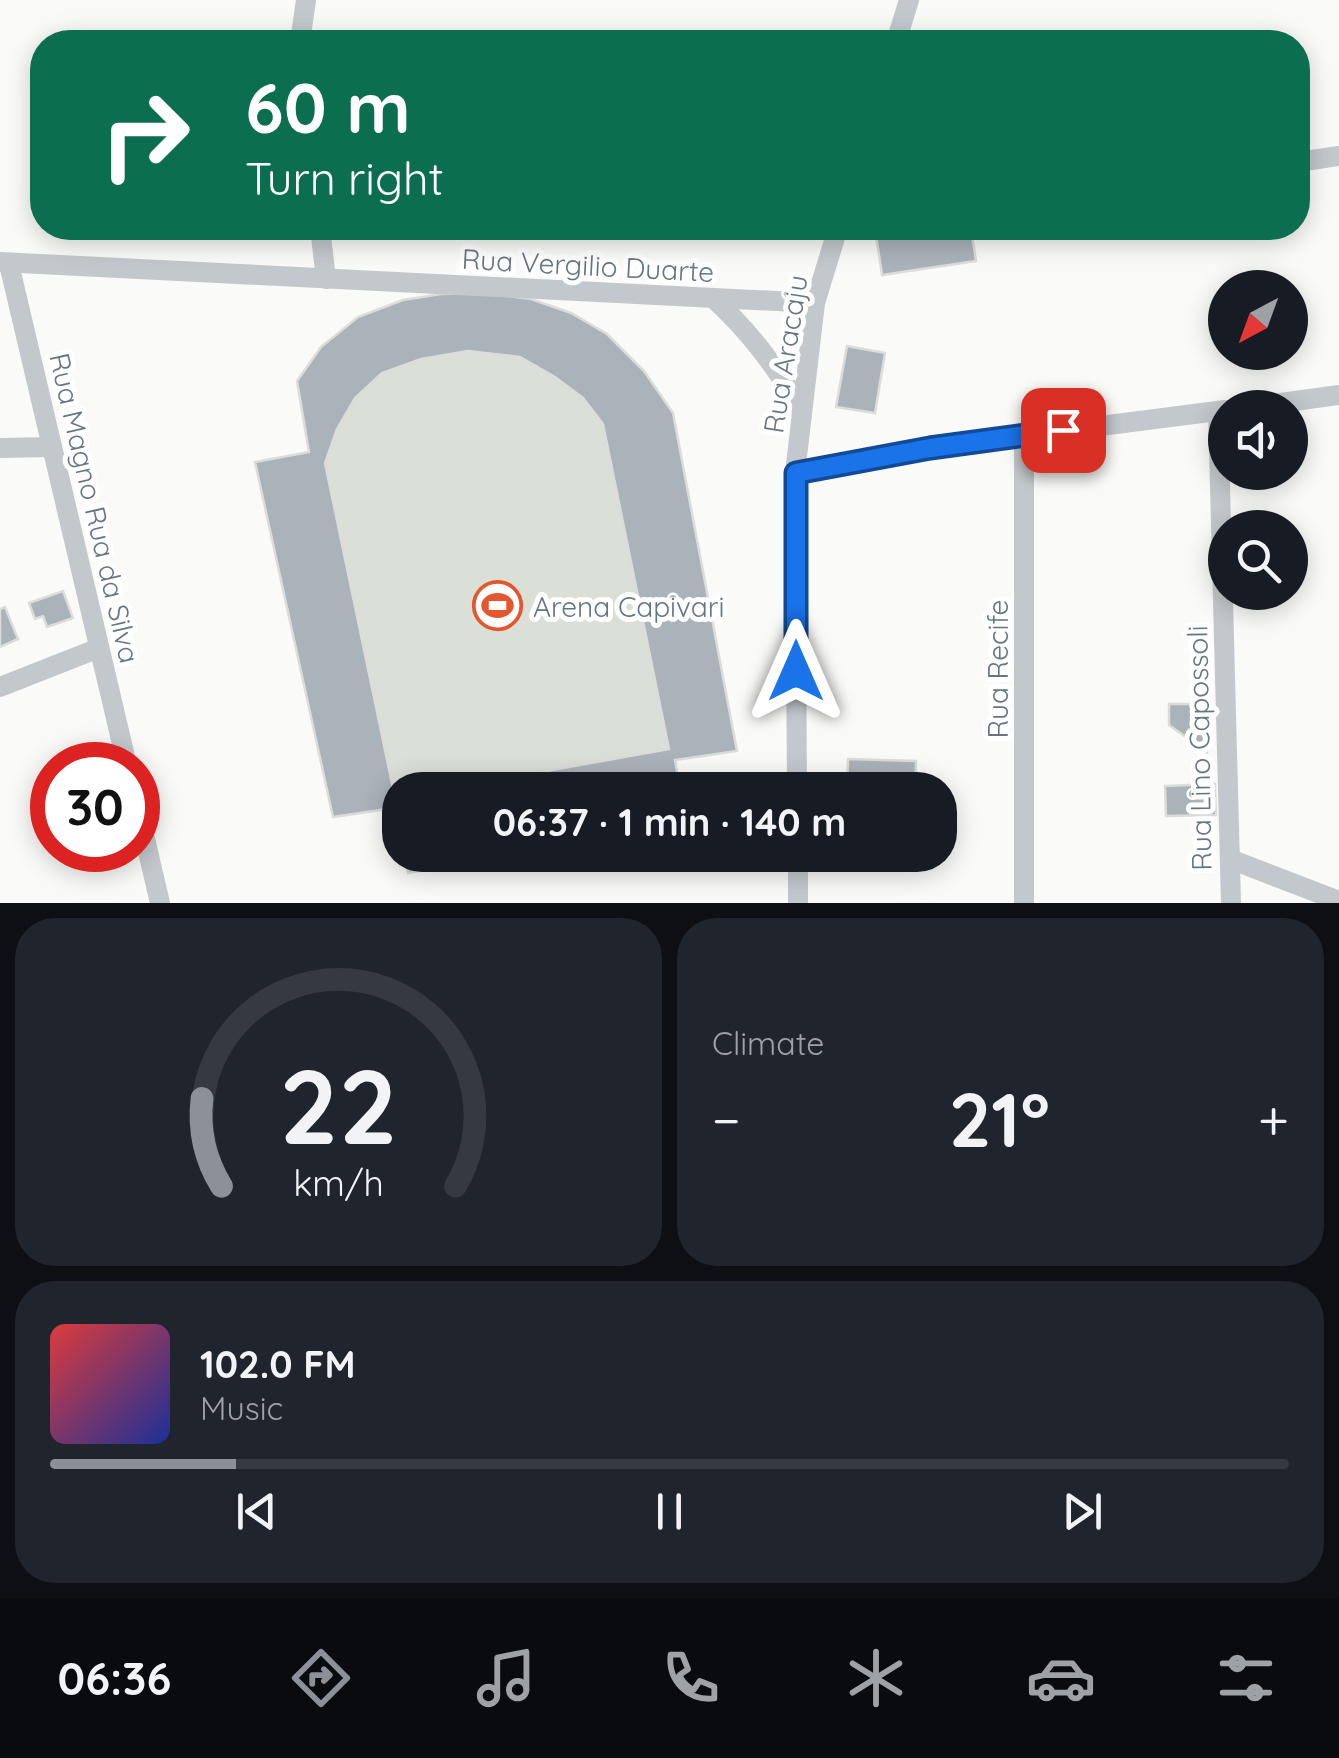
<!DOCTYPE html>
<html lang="en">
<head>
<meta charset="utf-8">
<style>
	:root { --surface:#171b24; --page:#20242c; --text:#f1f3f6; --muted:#9ea1a6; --line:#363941; --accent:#8c9099 }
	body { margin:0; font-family:Quicksand,sans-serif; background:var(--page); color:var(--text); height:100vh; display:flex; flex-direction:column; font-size:38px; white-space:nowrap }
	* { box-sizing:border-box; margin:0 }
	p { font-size:32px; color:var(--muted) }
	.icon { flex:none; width:55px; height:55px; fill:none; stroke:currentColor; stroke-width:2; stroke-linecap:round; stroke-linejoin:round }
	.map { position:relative; height:903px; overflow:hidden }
	.sheet { display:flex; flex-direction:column; gap:15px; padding:15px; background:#0d0f14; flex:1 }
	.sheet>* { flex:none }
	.top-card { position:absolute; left:30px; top:30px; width:1280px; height:210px; border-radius:40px; box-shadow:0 5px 25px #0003; background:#0b6e4f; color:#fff; overflow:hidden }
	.needle { width:65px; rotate:221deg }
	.buttons { position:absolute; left:1208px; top:270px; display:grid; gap:20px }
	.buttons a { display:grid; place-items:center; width:100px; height:100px; border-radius:50%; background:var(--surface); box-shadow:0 5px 25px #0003; font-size:50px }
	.speed { position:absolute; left:30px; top:742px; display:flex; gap:20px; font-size:50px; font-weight:700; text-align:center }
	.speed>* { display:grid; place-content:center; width:130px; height:130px; border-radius:50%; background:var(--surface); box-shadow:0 5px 25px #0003; line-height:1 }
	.speed .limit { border:15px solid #d22; background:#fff; color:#111 }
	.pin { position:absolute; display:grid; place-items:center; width:85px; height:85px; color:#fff; margin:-42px; border-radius:20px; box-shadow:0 5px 15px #0006 }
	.me { position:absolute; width:110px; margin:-55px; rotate:0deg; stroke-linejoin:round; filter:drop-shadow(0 0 8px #0008) }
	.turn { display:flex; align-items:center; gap:35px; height:210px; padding:0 50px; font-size:45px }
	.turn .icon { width:130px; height:130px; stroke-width:2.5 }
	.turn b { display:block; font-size:70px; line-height:85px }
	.big { font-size:75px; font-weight:700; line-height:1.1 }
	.sheet .widget { flex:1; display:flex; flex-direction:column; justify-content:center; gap:15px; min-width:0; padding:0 35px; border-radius:40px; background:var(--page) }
	.sheet .dial { align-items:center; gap:0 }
	.dial svg { height:260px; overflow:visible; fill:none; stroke:var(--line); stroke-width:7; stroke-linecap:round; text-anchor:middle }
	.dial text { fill:var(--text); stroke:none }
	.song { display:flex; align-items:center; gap:30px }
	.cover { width:120px; height:120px; border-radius:15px; background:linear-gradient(135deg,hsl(0 70% 55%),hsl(230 70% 35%)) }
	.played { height:10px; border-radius:5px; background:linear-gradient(90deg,var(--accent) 15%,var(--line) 15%) }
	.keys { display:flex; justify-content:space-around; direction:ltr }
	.heat { display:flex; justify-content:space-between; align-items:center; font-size:55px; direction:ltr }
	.sheet .tiles { flex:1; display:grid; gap:15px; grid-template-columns:1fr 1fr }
	.widget:last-child { grid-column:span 2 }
	.trip { position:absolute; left:382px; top:772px; width:575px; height:100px; border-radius:40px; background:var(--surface); box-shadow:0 5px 25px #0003; font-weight:700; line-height:100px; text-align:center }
	.tab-bar { display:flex; height:160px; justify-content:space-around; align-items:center; background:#090b0e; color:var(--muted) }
	.tab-bar .icon { width:70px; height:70px }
	.tab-bar .selected { color:var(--accent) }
	.tab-bar b { font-size:45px; color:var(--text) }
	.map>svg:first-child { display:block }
	.green { fill:#dadfd7 }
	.building { fill:#aab3b9; stroke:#dcdcda; stroke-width:2.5 }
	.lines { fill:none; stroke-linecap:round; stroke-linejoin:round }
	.minor { stroke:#c3c8cc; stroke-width:20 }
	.route-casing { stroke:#114b97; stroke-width:25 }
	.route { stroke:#1a73e8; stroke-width:18 }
	.labels { text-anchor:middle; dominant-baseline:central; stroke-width:10; stroke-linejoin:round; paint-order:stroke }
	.street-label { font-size:28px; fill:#657683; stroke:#fff }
	.poi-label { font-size:28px; fill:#657683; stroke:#fff; text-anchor:start }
</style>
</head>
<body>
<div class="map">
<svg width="1339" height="903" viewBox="0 0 1339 903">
	<rect width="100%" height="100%" fill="#fafaf8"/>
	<!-- green -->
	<path class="green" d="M486,293C582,306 619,334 673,413L737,751L676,760L680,790H400V835L394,808L333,817L255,462L309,452L403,300L441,294Z"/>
	<!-- building -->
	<g class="building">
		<polygon points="474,228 516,228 516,237 473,235"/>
		<polygon points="924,228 971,228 976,261 882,275 876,235"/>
		<polygon points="486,293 531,299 571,313 607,334 644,371 673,413 737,751 675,760 680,790 441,790 669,749 603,424 583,398 555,377 520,357 468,351 421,359 382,373 355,398 337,429 325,463 395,798 400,797 400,835 394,808 333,817 255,462 309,452 297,381 321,347 358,317 403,300 441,294"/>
		<polygon points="847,346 885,353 875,413 836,407"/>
		<polygon points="63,591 73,618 47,627 43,616 35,619 29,603"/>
		<polygon points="5,607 18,639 0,647 0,609"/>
		<polygon points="1169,704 1207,704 1207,752 1169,725"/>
		<polygon points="848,759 916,761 915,790 847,790"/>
		<polygon points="1215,784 1216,815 1166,816 1165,786"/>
		<polygon points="404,855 510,855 408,873"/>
	</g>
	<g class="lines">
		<!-- minor -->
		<g class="minor">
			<polyline points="300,42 306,0"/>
			<polyline points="896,42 909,0"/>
			<polyline points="1298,162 1339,156"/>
			<polyline points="320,228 326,279"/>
			<polyline points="0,262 815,303"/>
			<polyline points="9,264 127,765"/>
			<path d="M713,298C750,332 776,367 802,410"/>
			<polyline points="1243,408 1339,395"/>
			<polyline points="1218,411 1231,903"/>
			<polyline points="0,448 52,447"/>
			<polyline points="795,473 930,448 1225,410"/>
			<polyline points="0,687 99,648"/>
			<polyline points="797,790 795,473 815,303 838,228"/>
			<polyline points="138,809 160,903"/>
			<polyline points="798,855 798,903"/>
			<polyline points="1230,859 1339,901"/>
			<polyline points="1024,903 1024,436"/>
		</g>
	</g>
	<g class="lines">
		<defs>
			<polyline id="route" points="796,671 796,473 930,448 1063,430"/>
		</defs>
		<!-- route casing -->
		<use href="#route" class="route-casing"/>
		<!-- route -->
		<use href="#route" class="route"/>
	</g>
	<!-- icons -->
	<defs>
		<symbol id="stadium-ring" viewBox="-11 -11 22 22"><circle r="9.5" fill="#fff" stroke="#e4572e" stroke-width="1.5"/><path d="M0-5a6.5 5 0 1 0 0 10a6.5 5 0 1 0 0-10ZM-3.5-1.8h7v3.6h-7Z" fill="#e4572e"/></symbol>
	</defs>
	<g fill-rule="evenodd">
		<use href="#stadium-ring" x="470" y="578" width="55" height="55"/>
	</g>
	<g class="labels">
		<!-- street labels -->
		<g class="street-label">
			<text transform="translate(588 265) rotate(3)">Rua Vergilio Duarte</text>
			<text transform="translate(785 354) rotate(-81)">Rua Aracaju</text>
			<text transform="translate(95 508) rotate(77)">Rua Magno Rua da Silva</text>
			<text transform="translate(997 669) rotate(-90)">Rua Recife</text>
			<text transform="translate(1199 748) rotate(-91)">Rua Lino Capossoli</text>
		</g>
		<!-- poi labels -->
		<g class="poi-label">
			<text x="533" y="606">Arena Capivari</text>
		</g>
	</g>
</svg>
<div class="buttons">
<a><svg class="needle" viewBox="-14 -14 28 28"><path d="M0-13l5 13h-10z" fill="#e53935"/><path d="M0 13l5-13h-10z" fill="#9ea1a6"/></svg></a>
<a><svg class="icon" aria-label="sound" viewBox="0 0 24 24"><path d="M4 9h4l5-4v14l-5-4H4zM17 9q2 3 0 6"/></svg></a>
<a><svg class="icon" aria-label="search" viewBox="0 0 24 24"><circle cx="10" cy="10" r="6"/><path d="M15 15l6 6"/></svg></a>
</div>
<div class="speed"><div class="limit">30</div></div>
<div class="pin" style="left:1063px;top:430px;background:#d93025"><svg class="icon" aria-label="arrive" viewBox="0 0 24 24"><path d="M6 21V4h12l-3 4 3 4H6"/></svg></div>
<svg class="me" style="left:796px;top:671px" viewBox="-20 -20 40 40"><path d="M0-17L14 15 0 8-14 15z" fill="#1a73e8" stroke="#fff" stroke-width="4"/></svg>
<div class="trip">06:37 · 1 min · 140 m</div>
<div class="top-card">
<div class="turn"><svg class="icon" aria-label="right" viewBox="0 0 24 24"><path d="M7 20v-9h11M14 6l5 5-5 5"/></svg><div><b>60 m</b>Turn right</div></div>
</div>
</div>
<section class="sheet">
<div class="tiles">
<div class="widget dial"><svg viewBox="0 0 100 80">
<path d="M14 69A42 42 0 1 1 86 69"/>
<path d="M14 69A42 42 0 0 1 8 42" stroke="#8c9099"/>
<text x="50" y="56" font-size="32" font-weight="700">22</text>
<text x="50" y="72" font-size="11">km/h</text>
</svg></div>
<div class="widget"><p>Climate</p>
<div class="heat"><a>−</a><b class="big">21°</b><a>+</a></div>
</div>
<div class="widget">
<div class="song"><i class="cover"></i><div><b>102.0 FM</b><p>Music</p></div></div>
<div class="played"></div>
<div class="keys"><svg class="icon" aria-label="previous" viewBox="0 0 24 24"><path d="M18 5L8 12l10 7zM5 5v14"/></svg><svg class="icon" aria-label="pause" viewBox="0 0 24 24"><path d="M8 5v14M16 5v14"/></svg><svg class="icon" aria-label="next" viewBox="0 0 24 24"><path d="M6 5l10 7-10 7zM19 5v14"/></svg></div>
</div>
</div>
</section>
<nav class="tab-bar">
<b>06:36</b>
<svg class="icon selected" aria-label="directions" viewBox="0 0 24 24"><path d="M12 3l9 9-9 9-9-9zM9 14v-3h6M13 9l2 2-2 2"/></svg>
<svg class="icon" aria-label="music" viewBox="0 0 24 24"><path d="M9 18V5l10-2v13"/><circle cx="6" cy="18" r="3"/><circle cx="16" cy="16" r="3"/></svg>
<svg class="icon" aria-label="phone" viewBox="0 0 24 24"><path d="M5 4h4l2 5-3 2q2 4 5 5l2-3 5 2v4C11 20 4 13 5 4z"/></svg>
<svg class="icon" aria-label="climate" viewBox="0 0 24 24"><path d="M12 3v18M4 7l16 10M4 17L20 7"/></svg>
<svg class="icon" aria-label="car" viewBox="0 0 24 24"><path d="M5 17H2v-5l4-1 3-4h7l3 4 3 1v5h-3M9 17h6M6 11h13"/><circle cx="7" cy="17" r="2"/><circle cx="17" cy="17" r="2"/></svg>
<svg class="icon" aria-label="filters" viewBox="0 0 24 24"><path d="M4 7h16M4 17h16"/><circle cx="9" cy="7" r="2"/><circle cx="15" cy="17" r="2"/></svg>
</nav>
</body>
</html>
